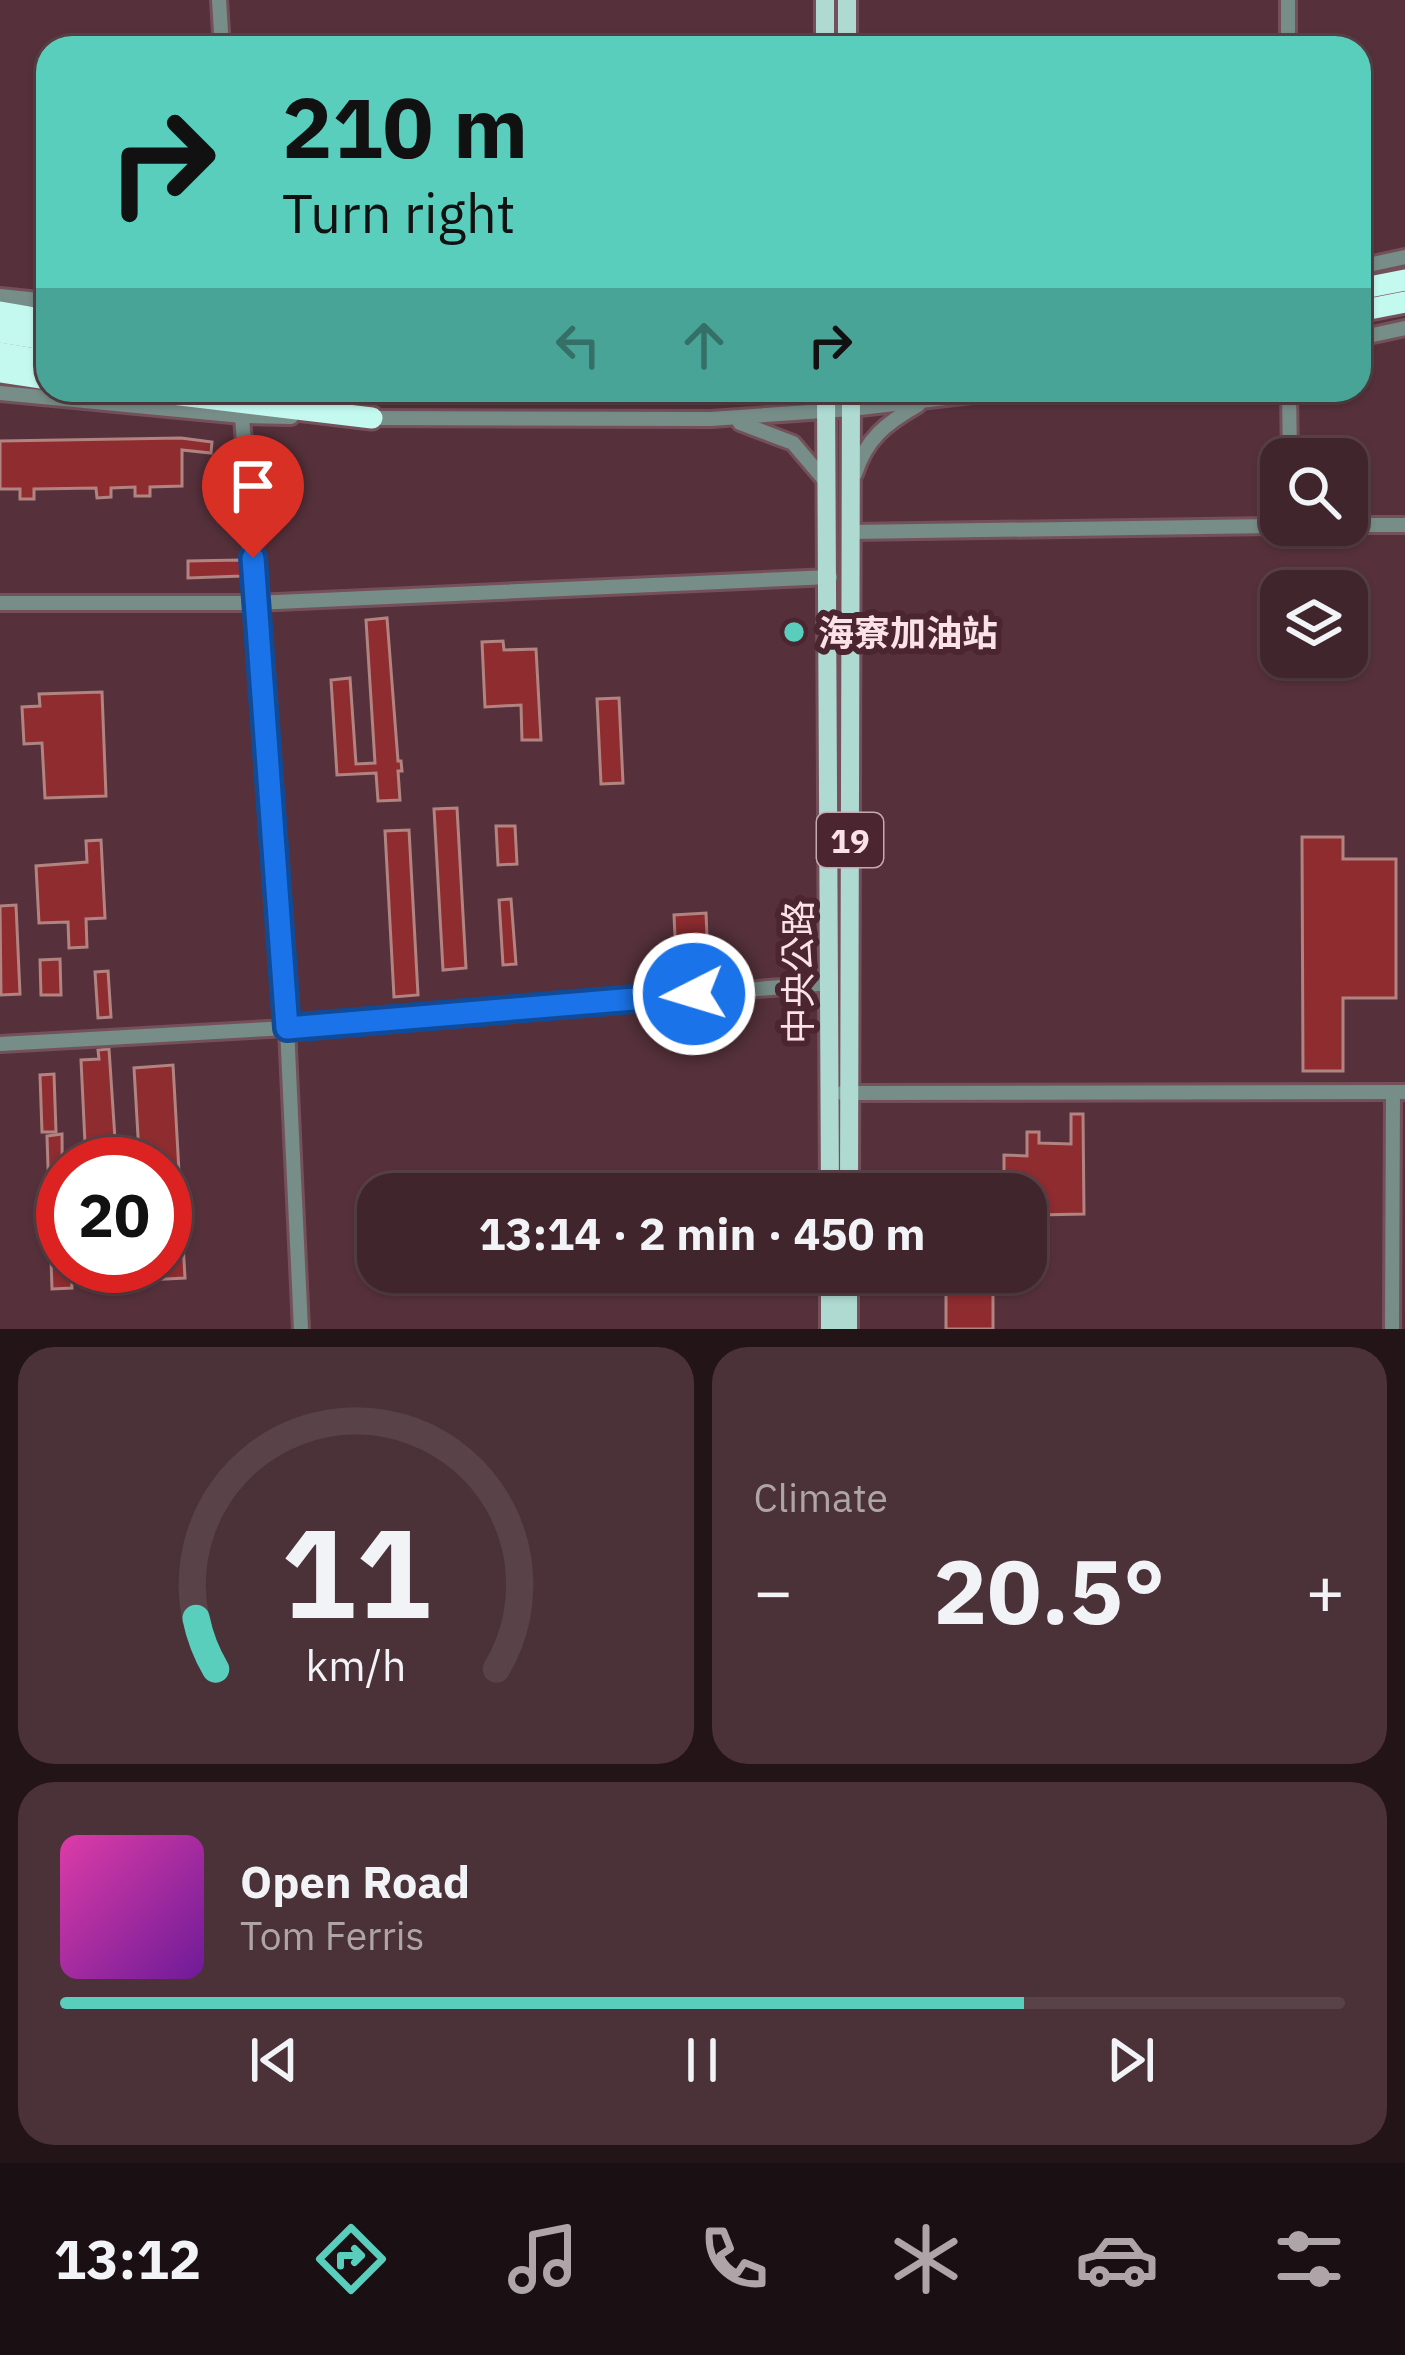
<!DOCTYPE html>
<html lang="en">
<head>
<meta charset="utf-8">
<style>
	:root { --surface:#40252c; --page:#4b3138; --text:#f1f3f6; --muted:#aea5a9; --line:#594248; --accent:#5acebd }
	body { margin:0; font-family:"IBM Plex Sans","Noto Sans TC",sans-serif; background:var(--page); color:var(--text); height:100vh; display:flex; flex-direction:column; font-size:45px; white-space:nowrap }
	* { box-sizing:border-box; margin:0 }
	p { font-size:39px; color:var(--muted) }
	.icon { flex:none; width:66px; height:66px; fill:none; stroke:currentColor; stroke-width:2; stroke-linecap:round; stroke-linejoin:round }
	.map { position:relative; height:1329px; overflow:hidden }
	.drawer { display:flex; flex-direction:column; gap:18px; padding:18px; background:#231418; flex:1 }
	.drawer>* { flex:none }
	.top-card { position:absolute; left:36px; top:36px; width:1335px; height:366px; border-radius:36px; box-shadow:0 3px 9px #0004,0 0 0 3px var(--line); background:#5acebd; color:#111; overflow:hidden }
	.fabs { position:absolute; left:1260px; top:438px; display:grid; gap:24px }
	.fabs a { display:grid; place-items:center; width:108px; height:108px; border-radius:24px; background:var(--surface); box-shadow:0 3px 9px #0004,0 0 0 3px var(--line); font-size:60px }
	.speed { position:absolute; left:36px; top:1137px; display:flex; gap:24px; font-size:60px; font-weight:700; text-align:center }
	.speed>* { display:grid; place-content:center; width:156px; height:156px; border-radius:50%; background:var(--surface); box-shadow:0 3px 9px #0004,0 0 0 3px var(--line); line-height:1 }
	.speed .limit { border:18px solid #d22; background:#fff; color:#111 }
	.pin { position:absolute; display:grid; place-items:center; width:102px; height:102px; color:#fff; margin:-123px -51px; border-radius:50% 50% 50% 0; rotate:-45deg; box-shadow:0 0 12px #0007 }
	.pin .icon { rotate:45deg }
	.me { position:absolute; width:132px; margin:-66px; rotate:265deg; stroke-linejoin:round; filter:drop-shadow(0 0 9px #0008) }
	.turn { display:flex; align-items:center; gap:42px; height:252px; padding:0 48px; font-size:54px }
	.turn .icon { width:156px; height:156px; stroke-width:2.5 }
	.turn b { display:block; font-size:84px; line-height:102px }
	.lanes { display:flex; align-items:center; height:114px; padding:0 48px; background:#0003; justify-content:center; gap:60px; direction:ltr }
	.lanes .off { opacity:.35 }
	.big { font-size:90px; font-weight:700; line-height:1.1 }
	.drawer .widget { flex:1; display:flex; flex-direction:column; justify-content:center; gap:18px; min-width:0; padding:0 42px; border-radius:36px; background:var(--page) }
	.drawer .dial { align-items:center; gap:0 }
	.dial svg { height:312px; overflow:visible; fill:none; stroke:var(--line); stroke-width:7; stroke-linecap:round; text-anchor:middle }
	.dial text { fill:var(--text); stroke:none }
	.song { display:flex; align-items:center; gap:36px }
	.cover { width:144px; height:144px; border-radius:18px; background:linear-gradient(135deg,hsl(320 70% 55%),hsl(280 70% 35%)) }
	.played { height:12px; border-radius:6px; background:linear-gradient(90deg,var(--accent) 75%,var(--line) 75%) }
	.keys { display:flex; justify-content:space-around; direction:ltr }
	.heat { display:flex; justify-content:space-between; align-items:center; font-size:66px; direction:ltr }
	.drawer .tiles { flex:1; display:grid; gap:18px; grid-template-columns:1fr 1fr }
	.widget:last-child { grid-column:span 2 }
	.trip { position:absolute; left:357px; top:1173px; width:690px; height:120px; border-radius:36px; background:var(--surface); box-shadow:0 3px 9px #0004,0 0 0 3px var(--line); font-weight:700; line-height:120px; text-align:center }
	.tab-bar { display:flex; height:192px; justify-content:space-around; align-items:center; background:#1a0f12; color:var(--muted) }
	.tab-bar .icon { width:84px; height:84px }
	.tab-bar .active { color:var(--accent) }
	.tab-bar b { font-size:54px; color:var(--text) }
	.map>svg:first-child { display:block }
	.building { fill:#8e2c30; stroke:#b18381; stroke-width:3 }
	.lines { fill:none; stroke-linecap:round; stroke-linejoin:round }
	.minor-casing { stroke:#74515a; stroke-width:20 }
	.major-casing { stroke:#74515a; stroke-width:24 }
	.highway-casing { stroke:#74515a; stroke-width:27 }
	.minor { stroke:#778d88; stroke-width:14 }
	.major { stroke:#aedad2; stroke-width:18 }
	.highway { stroke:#c3f9ef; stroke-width:21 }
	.route-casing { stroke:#114b97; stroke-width:30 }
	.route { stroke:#1a73e8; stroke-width:21 }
	.poi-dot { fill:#5acebd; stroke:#4b2631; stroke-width:4.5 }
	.labels { text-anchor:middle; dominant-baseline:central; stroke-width:12; stroke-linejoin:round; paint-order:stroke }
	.shield { fill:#4b2631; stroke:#c6aab1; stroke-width:3 }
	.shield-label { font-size:33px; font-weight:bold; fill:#fbe2e8 }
	.poi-label { font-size:36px; font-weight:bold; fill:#fbe2e8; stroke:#4b2631; text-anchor:start }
	.street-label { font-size:36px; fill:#fbe2e8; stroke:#4b2631 }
</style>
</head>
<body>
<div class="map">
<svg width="1405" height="1329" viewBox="0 0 1405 1329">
	<rect width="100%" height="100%" fill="#56313b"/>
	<!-- building -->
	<g class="building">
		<polygon points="181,438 212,442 211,453 182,450 182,486 150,487 150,496 135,496 135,487 111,488 111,497 97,498 96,488 34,489 34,499 20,499 20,489 0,489 0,441"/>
		<polygon points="241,560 242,576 188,578 188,561"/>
		<polygon points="387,618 398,761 401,761 402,771 398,771 400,800 378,801 376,773 337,775 331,680 350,678 356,764 375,763 366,620"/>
		<polygon points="503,641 504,650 536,649 541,740 522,740 521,705 485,707 482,642"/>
		<polygon points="102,692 106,796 45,798 42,743 24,744 22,707 40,706 39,694"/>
		<polygon points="619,698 623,783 601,784 597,699"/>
		<polygon points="457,808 466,968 443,970 434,809"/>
		<polygon points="496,826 515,826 517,864 498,865"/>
		<polygon points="409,830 418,995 394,997 385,831"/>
		<polygon points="1302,837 1343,837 1343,859 1396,859 1396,998 1343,998 1343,1071 1303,1071"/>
		<polygon points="101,840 105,918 86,919 87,947 69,948 68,922 39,923 36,866 87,862 86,841"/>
		<polygon points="511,899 516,964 503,965 499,900"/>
		<polygon points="16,905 20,994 1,995 0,906"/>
		<polygon points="706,913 707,936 675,937 674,915"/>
		<polygon points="60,959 61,995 41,995 40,960"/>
		<polygon points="108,971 111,1017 98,1018 95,972"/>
		<polygon points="109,1049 116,1154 139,1153 134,1068 173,1065 185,1278 146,1280 146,1266 165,1266 165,1164 86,1164 81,1060 99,1059 98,1050"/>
		<polygon points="54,1074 56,1132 42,1132 40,1075"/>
		<polygon points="1071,1114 1083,1114 1084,1214 1038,1215 1038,1228 1026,1228 1026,1194 947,1194 947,1176 1004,1176 1004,1155 1027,1156 1027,1132 1039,1132 1039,1143 1071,1144"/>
		<polygon points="62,1134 63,1266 71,1266 72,1288 52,1289 47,1136"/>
		<polygon points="91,1266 123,1266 123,1280 92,1282"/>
		<rect x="946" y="1272" width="47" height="57"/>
	</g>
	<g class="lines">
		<defs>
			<g id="minor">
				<polyline points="219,0 222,48"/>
				<polyline points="1288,48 1288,0"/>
				<polyline points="1359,267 1405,257"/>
				<polyline points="0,296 48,301"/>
				<polyline points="1359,338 1405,328"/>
				<polyline points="1289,390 1290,459"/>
				<polyline points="0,393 242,416 291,417"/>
				<polyline points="242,416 287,1028 301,1329"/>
				<polyline points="368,418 711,419 851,409 1015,390"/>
				<polyline points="740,423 793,443 827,483"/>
				<path d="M855,474C866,439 886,423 918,405"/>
				<polyline points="1347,525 1405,525"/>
				<polyline points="851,532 1342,525"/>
				<polyline points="0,603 255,603 830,577"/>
				<polyline points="0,1044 287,1028 830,983"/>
				<polyline points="842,1093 1405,1092"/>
				<polyline points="1392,1329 1393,1092"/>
			</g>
			<g id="major">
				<polyline points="825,0 825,48"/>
				<polyline points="847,48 847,0"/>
				<polyline points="826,390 830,1194"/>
				<polyline points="849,1194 851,390"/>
				<polyline points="830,1329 830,1272"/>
				<polyline points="848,1329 848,1272"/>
			</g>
			<g id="highway">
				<polyline points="1359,289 1405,280"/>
				<polyline points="1359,311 1405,302"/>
				<polyline points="0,312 48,320"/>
				<polyline points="0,332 48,340"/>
				<polyline points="0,353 48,361"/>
				<polyline points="0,372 48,379"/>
				<polyline points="139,390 372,418"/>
				<polyline points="410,390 719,390"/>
			</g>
		</defs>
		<!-- minor casing -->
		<use href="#minor" class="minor-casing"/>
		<!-- major casing -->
		<use href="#major" class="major-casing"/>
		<!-- highway casing -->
		<use href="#highway" class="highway-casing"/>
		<!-- minor -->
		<use href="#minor" class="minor"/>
		<!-- major -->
		<use href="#major" class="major"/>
		<!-- highway -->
		<use href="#highway" class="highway"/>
	</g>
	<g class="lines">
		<defs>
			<polyline id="route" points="253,558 287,1028 694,994"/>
		</defs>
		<!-- route casing -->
		<use href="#route" class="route-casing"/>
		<!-- route -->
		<use href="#route" class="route"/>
	</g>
	<!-- markers -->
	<circle class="poi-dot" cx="794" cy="632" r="12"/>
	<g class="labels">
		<!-- shield labels -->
		<rect class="shield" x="817" y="813" width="66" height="54" rx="9"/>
		<g class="shield-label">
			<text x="850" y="840">19</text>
		</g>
		<!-- poi labels -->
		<g class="poi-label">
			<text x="818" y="632">海寮加油站</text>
		</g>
		<!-- street labels -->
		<g class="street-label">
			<text transform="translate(797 972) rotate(-90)">中央公路</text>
		</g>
	</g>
</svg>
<div class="fabs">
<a><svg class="icon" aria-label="search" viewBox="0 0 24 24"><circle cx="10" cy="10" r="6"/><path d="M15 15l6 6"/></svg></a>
<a><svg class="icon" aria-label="layers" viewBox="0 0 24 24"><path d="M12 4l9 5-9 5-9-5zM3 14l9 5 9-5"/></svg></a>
</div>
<div class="speed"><div class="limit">20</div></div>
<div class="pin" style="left:253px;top:558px;background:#d93025"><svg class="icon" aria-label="arrive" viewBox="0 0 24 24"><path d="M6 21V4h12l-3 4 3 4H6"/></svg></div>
<svg class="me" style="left:694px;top:994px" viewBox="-20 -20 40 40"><circle r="17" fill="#1a73e8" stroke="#fff" stroke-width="3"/><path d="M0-11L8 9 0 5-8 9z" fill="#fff"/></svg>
<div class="trip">13:14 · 2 min · 450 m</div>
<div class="top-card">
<div class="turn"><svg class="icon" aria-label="right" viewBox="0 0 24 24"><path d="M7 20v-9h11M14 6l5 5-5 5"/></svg><div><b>210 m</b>Turn right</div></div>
<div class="lanes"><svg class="icon off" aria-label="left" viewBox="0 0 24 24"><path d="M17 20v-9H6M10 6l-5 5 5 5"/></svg><svg class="icon off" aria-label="ahead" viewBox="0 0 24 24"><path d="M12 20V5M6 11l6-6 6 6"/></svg><svg class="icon" aria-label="right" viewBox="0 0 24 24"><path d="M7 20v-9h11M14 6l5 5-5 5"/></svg></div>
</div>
</div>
<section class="drawer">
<div class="tiles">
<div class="widget dial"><svg viewBox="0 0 100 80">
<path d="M14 69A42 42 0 1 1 86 69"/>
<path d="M14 69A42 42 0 0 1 9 56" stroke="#5acebd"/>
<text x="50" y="56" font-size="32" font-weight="700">11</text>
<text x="50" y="72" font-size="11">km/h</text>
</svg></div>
<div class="widget"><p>Climate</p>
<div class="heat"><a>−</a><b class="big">20.5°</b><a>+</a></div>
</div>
<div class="widget">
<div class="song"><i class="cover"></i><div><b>Open Road</b><p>Tom Ferris</p></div></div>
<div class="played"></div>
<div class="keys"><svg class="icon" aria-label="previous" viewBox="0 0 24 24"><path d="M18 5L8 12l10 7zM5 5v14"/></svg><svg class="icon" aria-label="pause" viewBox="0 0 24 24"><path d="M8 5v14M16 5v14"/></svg><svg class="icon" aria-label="next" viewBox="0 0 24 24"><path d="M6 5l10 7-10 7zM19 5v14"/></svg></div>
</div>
</div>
</section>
<nav class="tab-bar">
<b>13:12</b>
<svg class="icon active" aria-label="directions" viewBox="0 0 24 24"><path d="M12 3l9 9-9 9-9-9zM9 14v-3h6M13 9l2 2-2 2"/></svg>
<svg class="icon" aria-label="music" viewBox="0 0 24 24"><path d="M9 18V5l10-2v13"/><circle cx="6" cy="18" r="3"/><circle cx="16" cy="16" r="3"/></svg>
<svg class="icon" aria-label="phone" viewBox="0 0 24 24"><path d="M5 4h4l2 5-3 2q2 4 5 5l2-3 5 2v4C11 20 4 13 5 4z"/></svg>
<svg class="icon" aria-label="climate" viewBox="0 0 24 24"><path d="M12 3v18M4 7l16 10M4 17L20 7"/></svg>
<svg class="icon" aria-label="car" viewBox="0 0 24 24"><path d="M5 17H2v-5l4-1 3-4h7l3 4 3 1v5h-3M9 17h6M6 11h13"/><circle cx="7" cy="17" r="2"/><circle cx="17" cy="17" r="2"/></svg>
<svg class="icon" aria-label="filters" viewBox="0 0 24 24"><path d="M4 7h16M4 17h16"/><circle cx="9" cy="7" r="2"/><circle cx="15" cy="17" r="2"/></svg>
</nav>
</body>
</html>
